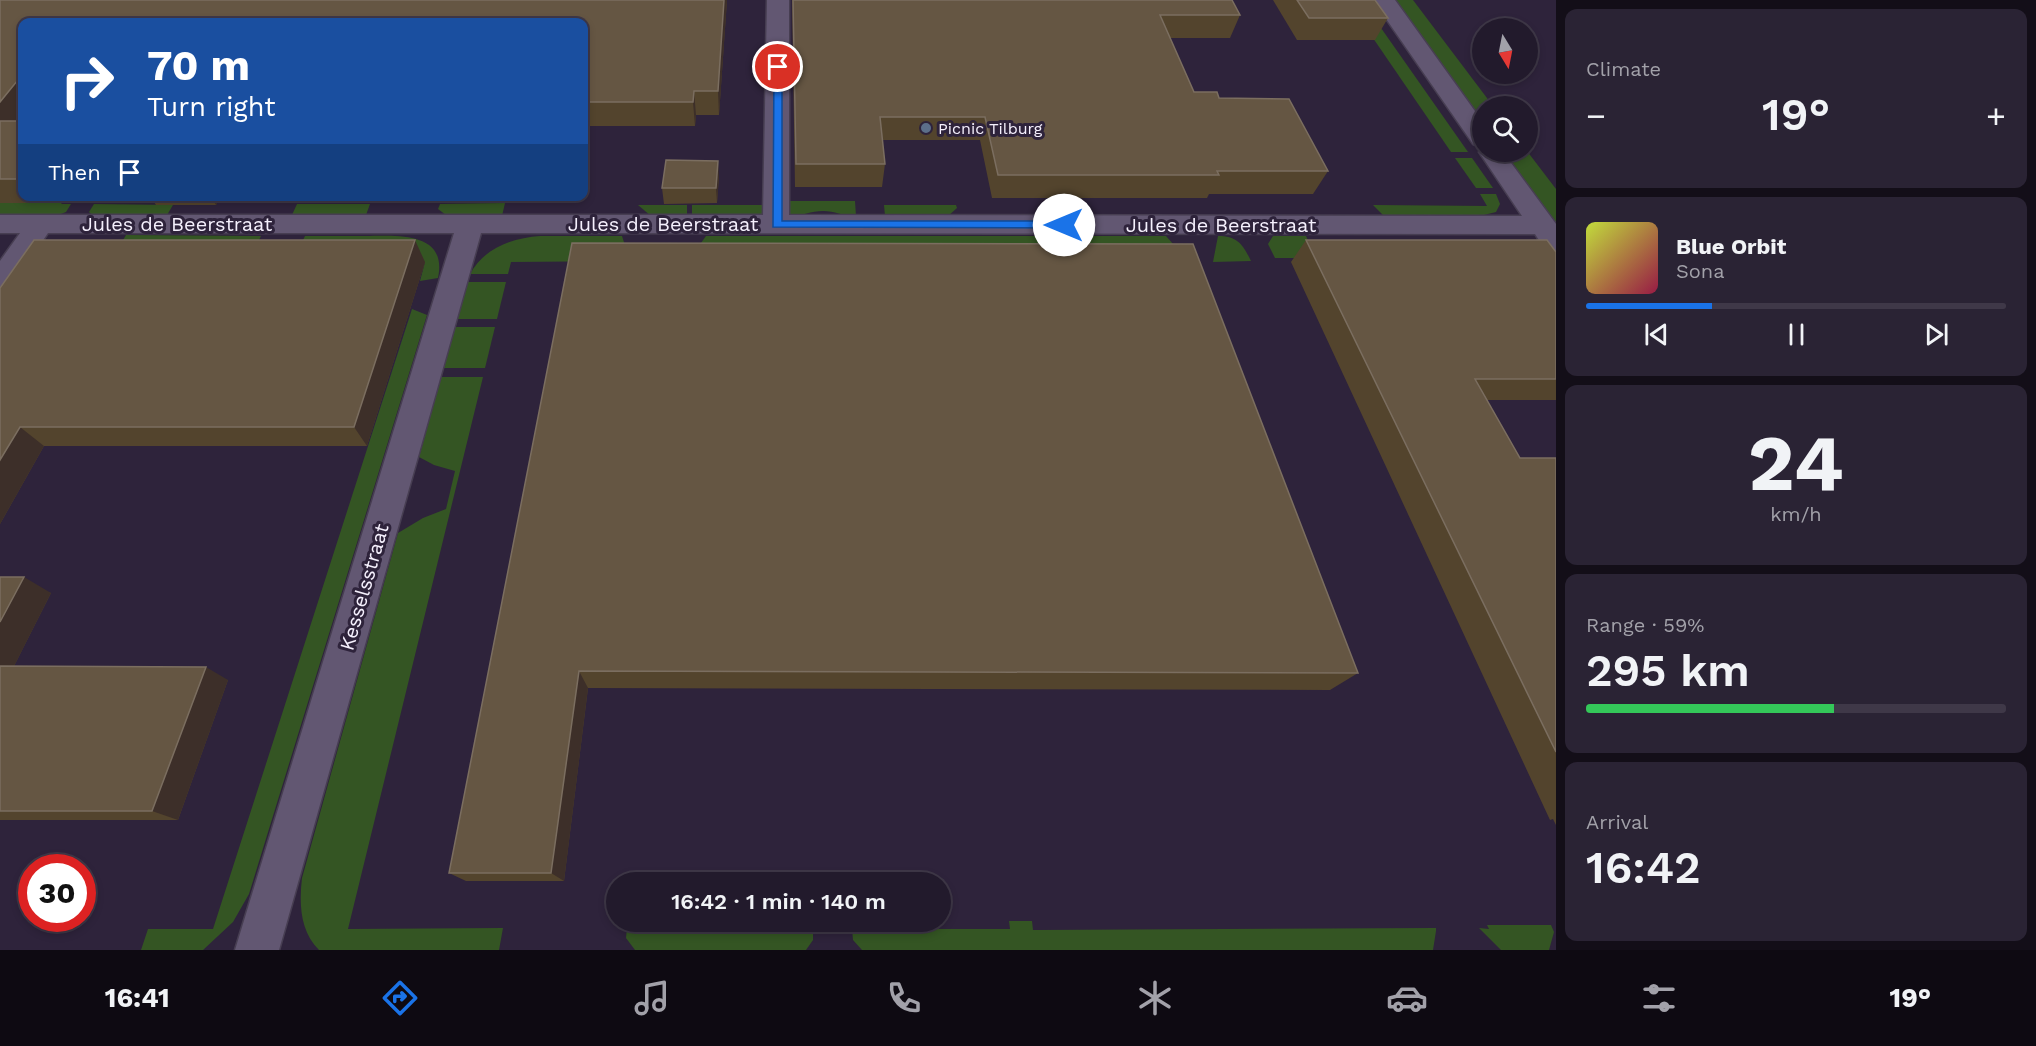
<!DOCTYPE html>
<html lang="en">
<head>
<meta charset="utf-8">
<style>
	:root { --surface:#221a2c; --page:#2a2334; --text:#f1f3f6; --muted:#a2a1a9; --line:#3f3848; --accent:#1a73e8 }
	body { margin:0; font-family:"Work Sans",sans-serif; background:var(--page); color:var(--text); height:100vh; display:flex; flex-direction:column; font-size:22px; white-space:nowrap }
	* { box-sizing:border-box; margin:0 }
	p { font-size:20px; color:var(--muted) }
	.icon { flex:none; width:33px; height:33px; fill:none; stroke:currentColor; stroke-width:2; stroke-linecap:round; stroke-linejoin:round }
	.map { position:relative; flex:1; overflow:hidden }
	.drawer { display:flex; flex-direction:column; gap:9px; padding:9px; background:#130e18; width:480px }
	.drawer>* { flex:none }
	.guide { position:absolute; left:18px; top:18px; width:570px; height:183px; border-radius:12px; box-shadow:0 3px 9px #0003,0 0 0 2px var(--line); background:#1a4fa0; color:#fff; overflow:hidden }
	.needle { width:39px; rotate:170deg }
	.fabs { position:absolute; left:1472px; top:18px; display:grid; gap:12px }
	.fabs a { display:grid; place-items:center; width:66px; height:66px; border-radius:50%; background:var(--surface); box-shadow:0 3px 9px #0003,0 0 0 2px var(--line); font-size:30px }
	.speed { position:absolute; left:18px; top:854px; display:flex; gap:12px; font-size:30px; font-weight:700; text-align:center }
	.speed>* { display:grid; place-content:center; width:78px; height:78px; border-radius:50%; background:var(--surface); box-shadow:0 3px 9px #0003,0 0 0 2px var(--line); line-height:1 }
	.speed .limit { border:9px solid #d22; background:#fff; color:#111 }
	.pin { position:absolute; display:grid; place-items:center; width:51px; height:51px; color:#fff; margin:-26px; border:3px solid #fff; border-radius:50%; box-shadow:0 2px 6px #0007 }
	.me { position:absolute; width:66px; margin:-33px; rotate:270deg; stroke-linejoin:round; filter:drop-shadow(0 0 4px #0008) }
	.turn { display:flex; align-items:center; gap:21px; height:126px; padding:0 30px; font-size:27px }
	.turn .icon { width:78px; height:78px; stroke-width:2.5 }
	.turn b { display:block; font-size:42px; line-height:51px }
	.then { display:flex; align-items:center; height:57px; padding:0 30px; background:#0003; gap:12px; font-size:22px }
	.big { font-size:45px; font-weight:600; line-height:1.1 }
	.drawer .widget { flex:1; display:flex; flex-direction:column; justify-content:center; gap:9px; min-width:0; padding:0 21px; border-radius:12px; background:var(--page) }
	.drawer .dial { align-items:center; gap:0 }
	.dial b { font-size:78px; line-height:1 }
	.song { display:flex; align-items:center; gap:18px }
	.cover { width:72px; height:72px; border-radius:9px; background:linear-gradient(135deg,hsl(70 70% 55%),hsl(340 70% 35%)) }
	.played { height:6px; border-radius:3px; background:linear-gradient(90deg,var(--accent) 30%,var(--line) 30%) }
	.keys { display:flex; justify-content:space-around; direction:ltr }
	.heat { display:flex; justify-content:space-between; align-items:center; font-size:33px; direction:ltr }
	.charge { height:9px; border-radius:4px; background:linear-gradient(90deg,#34c759 59%,var(--line) 0) }
	.trip { position:absolute; left:606px; top:872px; width:345px; height:60px; border-radius:30px; background:var(--surface); box-shadow:0 3px 9px #0003,0 0 0 2px var(--line); font-weight:600; line-height:60px; text-align:center }
	.tabs { display:flex; height:96px; justify-content:space-around; align-items:center; background:#0e0a12; color:var(--muted) }
	.tabs .icon { width:42px; height:42px }
	.tabs .current { color:var(--accent) }
	.tabs b { font-size:27px; color:var(--text) }
	main { display:flex; flex:1; min-height:0 }
	.map>svg:first-child { display:block }
	.green { fill:#345523 }
	.lines { fill:none; stroke-linecap:round; stroke-linejoin:round }
	.minor-casing { stroke:#473e52; stroke-width:3 }
	.minor { fill:#625772; fill-rule:evenodd }
	.wall { fill:#53442d }
	.shaded-wall { fill:#3d2f29 }
	.building { fill:#655643; stroke:#7b6e60; stroke-width:1.5 }
	.route { fill:#1a73e8; stroke:#114b97; stroke-width:1.5 }
	.service-dot { fill:#5c6f8a; stroke:#2e233b; stroke-width:2 }
	.labels { text-anchor:middle; dominant-baseline:central; stroke-width:6; stroke-linejoin:round; paint-order:stroke }
	.far-poi-label { font-size:16px; fill:#f5f0fd; stroke:#2e233b; text-anchor:start }
	.street-label { font-size:20px; fill:#f5f0fd; stroke:#2e233b }
</style>
</head>
<body>
<main>
<div class="map">
<svg width="1556" height="950" viewBox="0 0 1556 950">
	<rect width="100%" height="100%" fill="#2e233b"/>
	<!-- green -->
	<g class="green">
		<polygon points="1385,0 1413,0 1493,106 1482,106 1482,135"/>
		<polygon points="1374,18 1468,152 1451,152 1362,22"/>
		<polygon points="1527,151 1556,189 1556,238 1494,152"/>
		<polygon points="1455,158 1472,158 1493,188 1476,188"/>
		<polygon points="1480,194 1496,194 1500,204 1496,212 1480,216 1384,216 1373,205 1487,206"/>
		<path d="M786,201H855L856,216C842,216 835,211 823,211C811,211 802,216 790,216Z"/>
		<polygon points="0,203 62,203 61,204 71,204 66,212 58,215 0,215"/>
		<polygon points="505,203 502,216 446,215 438,209 440,204"/>
		<polygon points="94,204 173,205 167,215 92,215 89,212"/>
		<polygon points="297,204 370,204 366,215 292,215"/>
		<polygon points="638,205 687,205 687,216 651,216"/>
		<polygon points="692,205 768,205 764,216 692,216"/>
		<polygon points="884,205 956,205 957,208 948,216 885,216"/>
		<polygon points="126,235 261,236 249,261 111,261"/>
		<path d="M305,236C325,236 345,236 365,236C396,236 448,231 438,278L420,281L425,262L293,261Z"/>
		<path d="M540,236H622L630,261L511,262L508,274H470C484,248 512,238 540,236Z"/>
		<polygon points="706,236 1166,236 1189,262 688,261"/>
		<path d="M1218,236C1238,236 1243,245 1251,261L1213,262Z"/>
		<polygon points="1273,236 1306,236 1312,249 1322,258 1275,258 1268,244"/>
		<polygon points="467,282 506,282 497,319 457,319"/>
		<polygon points="412,309 427,315 249,894 233,922 203,950 141,950 148,929 213,929"/>
		<polygon points="455,327 495,327 485,368 443,368"/>
		<path d="M441,377H483L348,929L503,928L499,950H319C300,931 299,904 302,878L398,533L423,518L446,509L455,471L434,465L419,457Z"/>
		<polygon points="1009,921 1032,921 1033,930 1436,928 1436,931 1433,950 862,950 853,940 852,929 1010,929"/>
		<polygon points="1487,925 1551,925 1554,932 1549,950 1501,950 1479,928 1489,929"/>
		<polygon points="627,928 813,929 813,940 806,950 635,950 626,938"/>
	</g>
	<g class="lines">
		<defs>
			<g id="minor">
				<polygon points="767,0 789,0 789,215 1522,216 1479,152 1482,147 1482,152 1503,152 1556,224 1556,253 1546,251 1535,234 481,233 279,950 235,950 454,233 48,233 10,289 0,292 0,261 20,233 0,233 0,215 763,215"/>
				<polygon points="1373,0 1395,0 1482,121 1482,147 1473,144"/>
			</g>
		</defs>
		<!-- minor casing -->
		<use href="#minor" class="minor-casing"/>
		<!-- minor -->
		<use href="#minor" class="minor"/>
	</g>
	<!-- wall -->
	<g class="wall">
		<polygon points="0,0 727,0 719,115 696,115 695,126 584,126 584,22 22,22 22,196 66,196 62,203 0,203"/>
		<polygon points="792,0 1232,0 1240,15 1230,38 1170,38 1194,92 1219,98 1328,171 1313,194 1209,194 1207,198 992,198 980,140 882,140 885,164 882,187 795,187"/>
		<polygon points="1273,0 1375,0 1388,18 1375,40 1297,40"/>
		<polygon points="719,176 717,203 664,204 662,188"/>
		<polygon points="150,196 221,196 216,205 156,205"/>
		<polygon points="1306,240 1556,252 1556,400 1487,400 1520,458 1556,458 1556,825 1553,819 1550,820 1291,262"/>
		<polygon points="572,243 1358,673 1330,690 588,688 564,881 466,881 449,873"/>
		<polygon points="425,262 367,446 44,446 0,524 0,288"/>
		<polygon points="0,577 51,593 14,666 228,680 178,820 0,820"/>
	</g>
	<!-- shaded-wall -->
	<g class="shaded-wall">
		<polygon points="724,0 727,0 719,115 718,91"/>
		<polygon points="22,75 22,123 0,139 0,102"/>
		<polygon points="694,91 696,115 695,126 693,102"/>
		<polygon points="718,161 719,176 717,203 716,188"/>
		<polygon points="57,196 66,196 62,203"/>
		<polygon points="211,196 221,196 216,205"/>
		<polygon points="415,240 425,262 367,446 354,427"/>
		<polygon points="20,427 44,446 0,524 0,460"/>
		<polygon points="24,577 51,593 7,680 0,677 0,622"/>
		<polygon points="206,667 228,680 178,820 152,811"/>
		<polygon points="579,671 588,688 564,881 551,873"/>
	</g>
	<!-- building -->
	<g class="building">
		<polygon points="0,0 724,0 718,91 694,91 693,102 584,102 584,22 22,22 22,75 0,102"/>
		<polygon points="793,0 1232,0 1240,15 1160,15 1194,92 1217,92 1219,98 1289,99 1328,171 1217,171 1219,175 998,175 985,117 880,117 885,164 796,164"/>
		<polygon points="1297,0 1375,0 1388,18 1309,18"/>
		<rect x="0" y="121" width="22" height="58"/>
		<polygon points="666,160 718,161 716,188 662,188"/>
		<polygon points="34,240 415,240 354,427 20,427 0,460 0,288"/>
		<polygon points="1306,240 1547,240 1556,252 1556,379 1475,379 1520,458 1556,458 1556,752"/>
		<polygon points="572,243 1193,244 1358,673 579,671 551,873 449,873"/>
		<polygon points="0,577 24,577 0,622"/>
		<polygon points="0,666 206,667 152,811 0,811"/>
	</g>
	<!-- route -->
	<polygon class="route" points="774,65 782,67 782,221 1064,221 1069,225 1064,228 773,227"/>
	<!-- markers -->
	<circle class="service-dot" cx="926" cy="128" r="6"/>
	<g class="labels">
		<!-- far-poi labels -->
		<g class="far-poi-label">
			<text x="938" y="128">Picnic Tilburg</text>
		</g>
		<!-- street labels -->
		<g class="street-label">
			<text x="177" y="224">Jules de Beerstraat</text>
			<text x="663" y="224">Jules de Beerstraat</text>
			<text x="1221" y="225">Jules de Beerstraat</text>
			<text transform="translate(364 587) rotate(-74)">Kesselsstraat</text>
		</g>
	</g>
</svg>
<div class="fabs">
<a><svg class="needle" viewBox="-14 -14 28 28"><path d="M0-13l5 13h-10z" fill="#e53935"/><path d="M0 13l5-13h-10z" fill="#a2a1a9"/></svg></a>
<a><svg class="icon" aria-label="search" viewBox="0 0 24 24"><circle cx="10" cy="10" r="6"/><path d="M15 15l6 6"/></svg></a>
</div>
<div class="speed"><div class="limit">30</div></div>
<div class="pin" style="left:778px;top:67px;background:#d93025"><svg class="icon" aria-label="arrive" viewBox="0 0 24 24"><path d="M6 21V4h12l-3 4 3 4H6"/></svg></div>
<svg class="me" style="left:1064px;top:225px" viewBox="-20 -20 40 40"><circle r="19" fill="#fff"/><path d="M0-13L10 11 0 6-10 11z" fill="#1a73e8"/></svg>
<div class="trip">16:42 · 1 min · 140 m</div>
<div class="guide">
<div class="turn"><svg class="icon" aria-label="right" viewBox="0 0 24 24"><path d="M7 20v-9h11M14 6l5 5-5 5"/></svg><div><b>70 m</b>Turn right</div></div>
<div class="then">Then<svg class="icon" aria-label="arrive" viewBox="0 0 24 24"><path d="M6 21V4h12l-3 4 3 4H6"/></svg></div>
</div>
</div>
<section class="drawer">
<div class="widget"><p>Climate</p>
<div class="heat"><a>−</a><b class="big">19°</b><a>+</a></div>
</div>
<div class="widget">
<div class="song"><i class="cover"></i><div><b>Blue Orbit</b><p>Sona</p></div></div>
<div class="played"></div>
<div class="keys"><svg class="icon" aria-label="previous" viewBox="0 0 24 24"><path d="M18 5L8 12l10 7zM5 5v14"/></svg><svg class="icon" aria-label="pause" viewBox="0 0 24 24"><path d="M8 5v14M16 5v14"/></svg><svg class="icon" aria-label="next" viewBox="0 0 24 24"><path d="M6 5l10 7-10 7zM19 5v14"/></svg></div>
</div>
<div class="widget dial"><b>24</b><p>km/h</p></div>
<div class="widget"><p>Range · 59%</p><b class="big">295 km</b><div class="charge"></div></div>
<div class="widget"><p>Arrival</p><b class="big">16:42</b></div>
</section>
</main>
<nav class="tabs">
<b>16:41</b>
<svg class="icon current" aria-label="directions" viewBox="0 0 24 24"><path d="M12 3l9 9-9 9-9-9zM9 14v-3h6M13 9l2 2-2 2"/></svg>
<svg class="icon" aria-label="music" viewBox="0 0 24 24"><path d="M9 18V5l10-2v13"/><circle cx="6" cy="18" r="3"/><circle cx="16" cy="16" r="3"/></svg>
<svg class="icon" aria-label="phone" viewBox="0 0 24 24"><path d="M5 4h4l2 5-3 2q2 4 5 5l2-3 5 2v4C11 20 4 13 5 4z"/></svg>
<svg class="icon" aria-label="climate" viewBox="0 0 24 24"><path d="M12 3v18M4 7l16 10M4 17L20 7"/></svg>
<svg class="icon" aria-label="car" viewBox="0 0 24 24"><path d="M5 17H2v-5l4-1 3-4h7l3 4 3 1v5h-3M9 17h6M6 11h13"/><circle cx="7" cy="17" r="2"/><circle cx="17" cy="17" r="2"/></svg>
<svg class="icon" aria-label="filters" viewBox="0 0 24 24"><path d="M4 7h16M4 17h16"/><circle cx="9" cy="7" r="2"/><circle cx="15" cy="17" r="2"/></svg>
<b>19°</b>
</nav>
</body>
</html>
